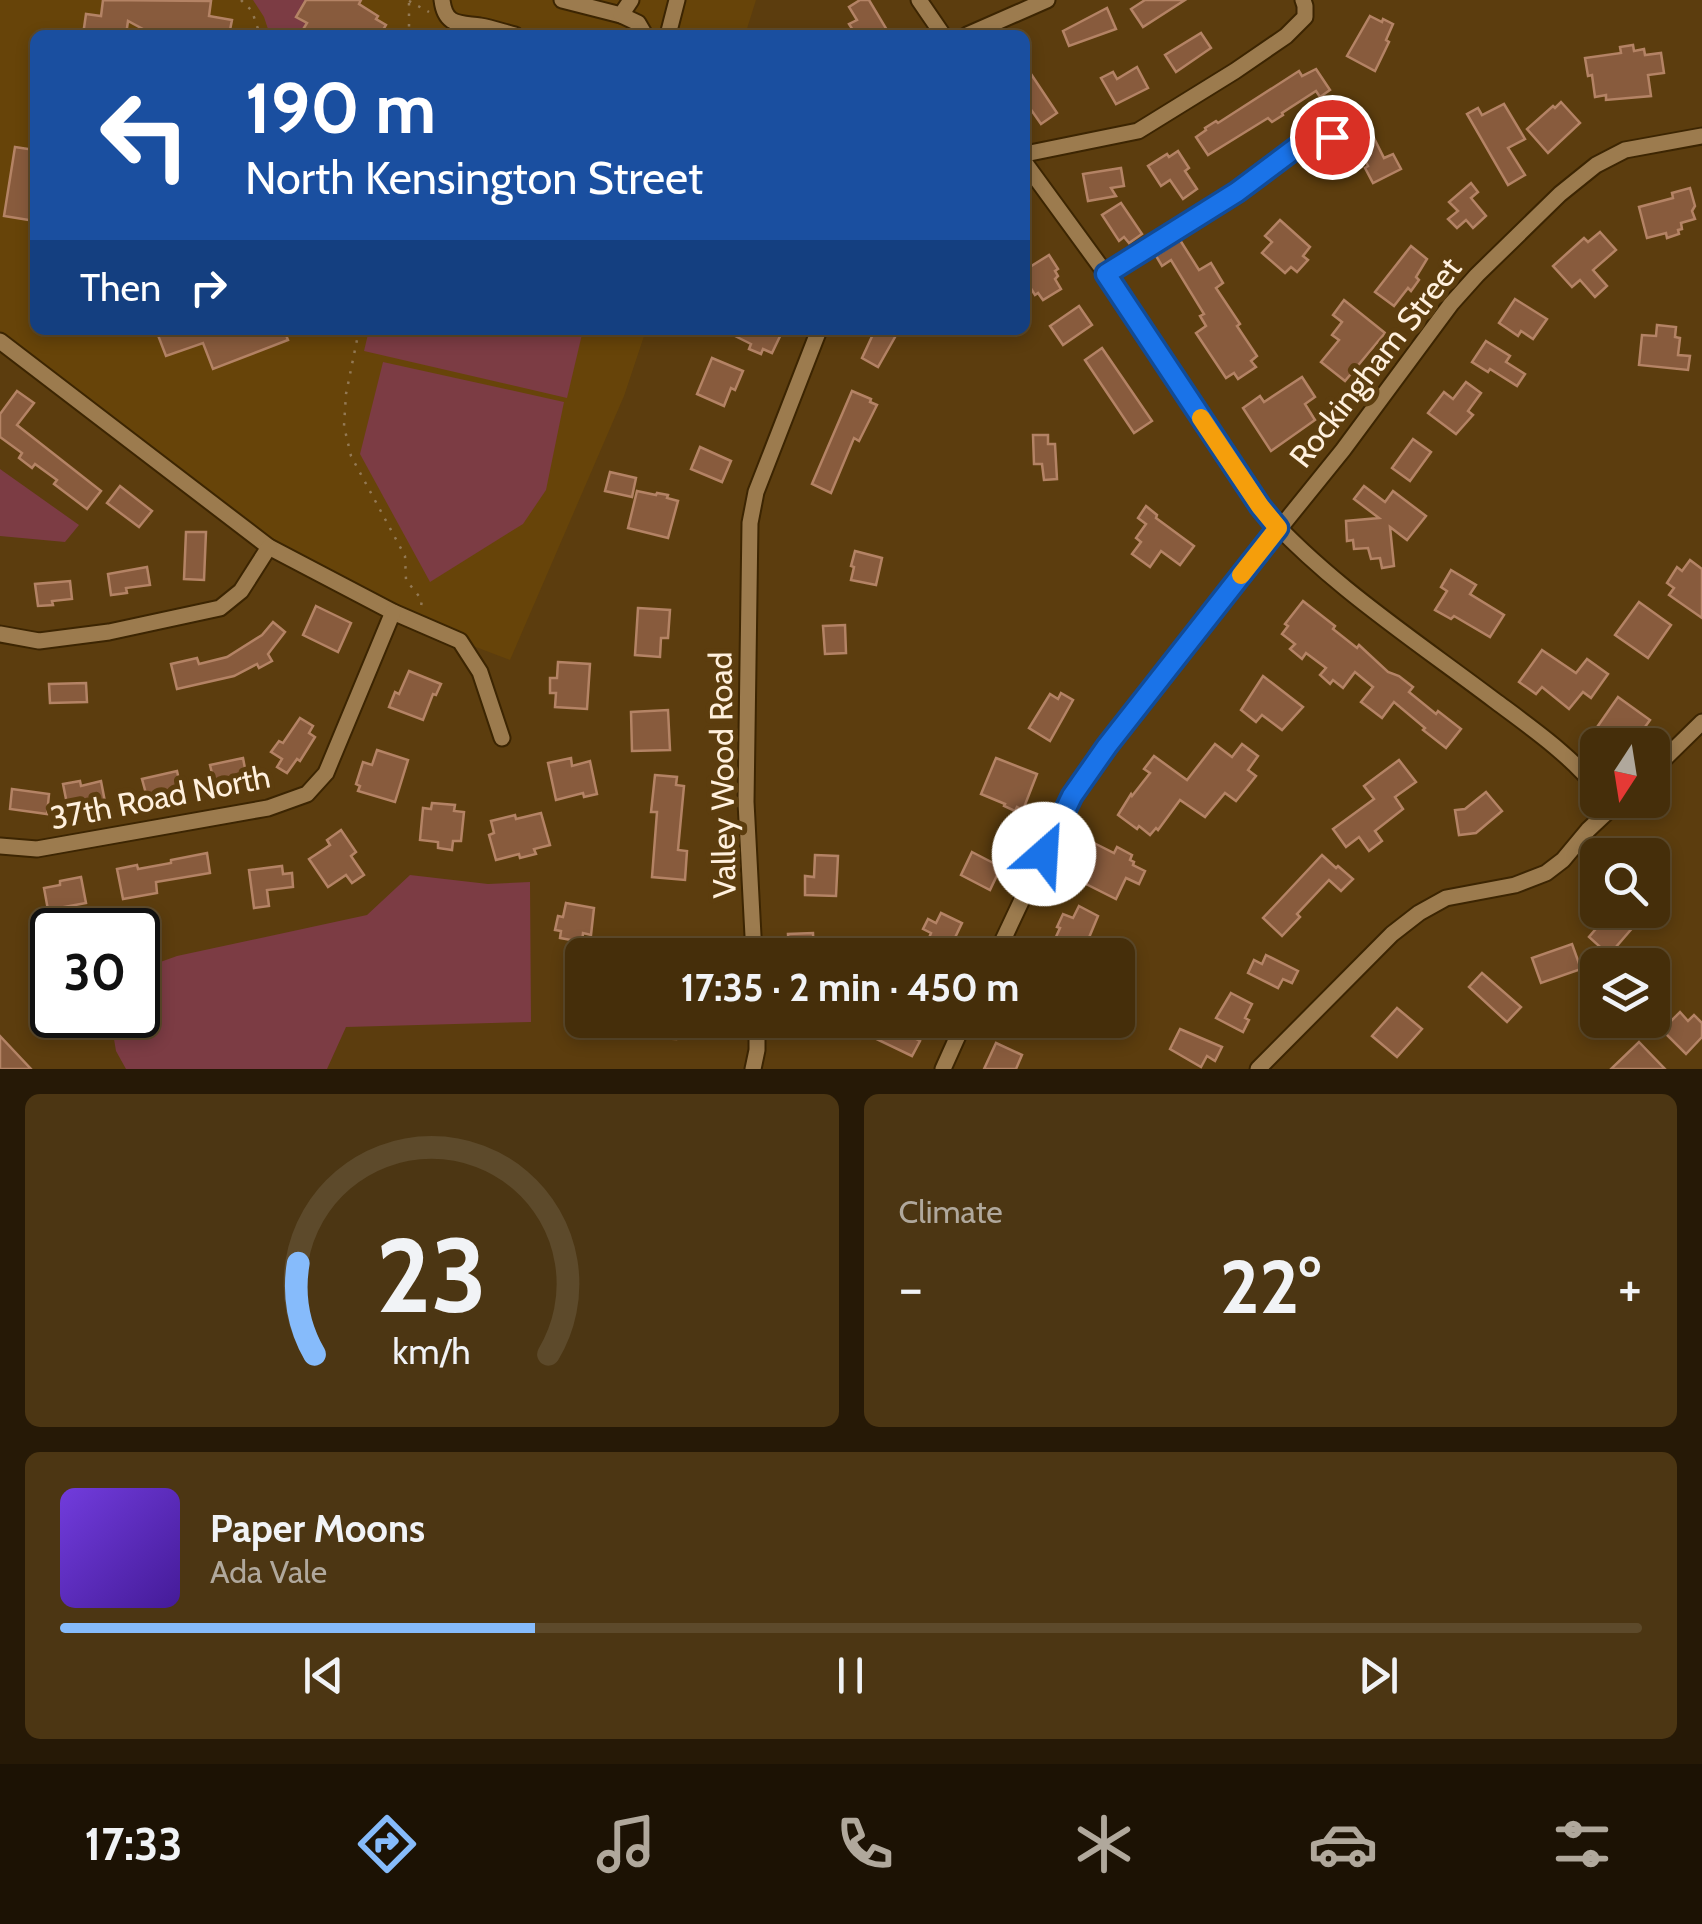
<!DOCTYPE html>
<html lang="en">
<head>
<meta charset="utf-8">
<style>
	:root { --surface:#452e0a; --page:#4c3613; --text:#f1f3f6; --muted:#b0a89c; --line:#5d4a2b; --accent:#86bbfb }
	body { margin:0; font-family:Cabin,sans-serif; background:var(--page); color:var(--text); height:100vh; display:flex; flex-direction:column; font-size:38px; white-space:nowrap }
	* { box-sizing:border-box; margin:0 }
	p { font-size:32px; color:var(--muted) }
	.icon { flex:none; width:55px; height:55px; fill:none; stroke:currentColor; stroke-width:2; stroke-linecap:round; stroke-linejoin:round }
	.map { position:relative; height:1069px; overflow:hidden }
	.side { display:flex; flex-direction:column; gap:25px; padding:25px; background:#261906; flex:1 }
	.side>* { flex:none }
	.guide { position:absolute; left:30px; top:30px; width:1000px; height:305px; border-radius:15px; box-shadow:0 5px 15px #0003,0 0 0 2px var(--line); background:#1a4fa0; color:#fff; overflow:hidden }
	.needle { width:65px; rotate:192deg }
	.fabs { position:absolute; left:1580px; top:728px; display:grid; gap:20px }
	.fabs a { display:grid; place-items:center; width:90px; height:90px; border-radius:15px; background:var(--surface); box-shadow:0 5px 15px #0003,0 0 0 2px var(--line); font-size:50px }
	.speed { position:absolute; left:30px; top:908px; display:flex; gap:20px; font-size:50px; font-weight:700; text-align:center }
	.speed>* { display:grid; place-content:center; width:130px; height:130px; border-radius:50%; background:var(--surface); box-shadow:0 5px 15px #0003,0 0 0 2px var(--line); line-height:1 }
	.speed .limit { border:5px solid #111; border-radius:15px; background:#fff; color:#111 }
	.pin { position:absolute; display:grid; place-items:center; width:85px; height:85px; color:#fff; margin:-42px; border:5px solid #fff; border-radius:50%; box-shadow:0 2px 10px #0007 }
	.me { position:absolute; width:110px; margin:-55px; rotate:26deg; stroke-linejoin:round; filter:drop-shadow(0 0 8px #0008) }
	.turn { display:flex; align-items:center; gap:35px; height:210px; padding:0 50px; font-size:45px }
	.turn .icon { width:130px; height:130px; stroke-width:2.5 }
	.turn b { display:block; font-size:70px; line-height:85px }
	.then { display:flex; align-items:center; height:95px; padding:0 50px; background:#0003; gap:20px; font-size:38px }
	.big { font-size:75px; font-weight:800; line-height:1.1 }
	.side .widget { flex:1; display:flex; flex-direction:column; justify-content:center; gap:15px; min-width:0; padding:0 35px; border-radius:15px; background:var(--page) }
	.side .dial { align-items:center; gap:0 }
	.dial svg { height:260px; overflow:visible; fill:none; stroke:var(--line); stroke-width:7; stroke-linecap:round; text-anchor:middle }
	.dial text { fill:var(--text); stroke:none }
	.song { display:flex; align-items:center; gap:30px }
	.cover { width:120px; height:120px; border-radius:15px; background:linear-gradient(135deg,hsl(260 70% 55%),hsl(260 70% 35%)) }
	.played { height:10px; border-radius:5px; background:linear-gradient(90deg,var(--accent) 30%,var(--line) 30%) }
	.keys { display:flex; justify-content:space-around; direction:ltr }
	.heat { display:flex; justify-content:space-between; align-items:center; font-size:55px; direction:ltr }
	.side .tiles { flex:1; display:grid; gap:25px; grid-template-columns:1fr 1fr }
	.widget:last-child { grid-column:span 2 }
	.trip { position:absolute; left:565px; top:938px; width:570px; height:100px; border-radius:15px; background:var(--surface); box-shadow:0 5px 15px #0003,0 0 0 2px var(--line); font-weight:800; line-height:100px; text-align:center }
	.menu { display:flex; height:160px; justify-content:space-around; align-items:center; background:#1c1204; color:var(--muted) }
	.menu .icon { width:70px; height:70px }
	.menu .selected { color:var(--accent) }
	.menu b { font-size:45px; color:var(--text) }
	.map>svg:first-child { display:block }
	.built { fill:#674409 }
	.green { fill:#7c3c44 }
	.building { fill:#885b3d; stroke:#b48365; stroke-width:2.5 }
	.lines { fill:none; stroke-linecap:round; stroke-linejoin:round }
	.minor-casing { stroke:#3c2502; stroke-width:19 }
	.path { stroke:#937954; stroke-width:2.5; stroke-dasharray:2.5 8; stroke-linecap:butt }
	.minor { stroke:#9c7b4e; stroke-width:15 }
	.route-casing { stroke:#114b97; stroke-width:25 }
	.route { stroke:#1a73e8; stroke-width:18 }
	.slow { stroke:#f59e0b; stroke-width:18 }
	.labels { text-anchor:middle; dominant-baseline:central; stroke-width:10; stroke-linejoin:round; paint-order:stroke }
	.street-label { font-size:32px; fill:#fff0dd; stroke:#5c3d0e }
</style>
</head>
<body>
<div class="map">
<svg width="1702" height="1069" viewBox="0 0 1702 1069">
	<rect width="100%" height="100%" fill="#5c3d0e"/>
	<!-- built -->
	<polygon class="built" points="0,0 756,0 745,35 35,35 35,330 646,330 624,396 510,660 460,641 269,547 0,341"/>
	<!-- green -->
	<g class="green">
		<polygon points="253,0 306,0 297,17 307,23 302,31 309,35 270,35 264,17"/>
		<polygon points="369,330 583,330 567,398 364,351"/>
		<polygon points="383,362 564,402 546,490 523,524 430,582 360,454"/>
		<polygon points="0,469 79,525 65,542 0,536"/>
		<polygon points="410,875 488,884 530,882 531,1022 346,1027 327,1069 126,1069 116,1051 110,1015 138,1015 138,970 177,956 367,915"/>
	</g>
	<!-- building -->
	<g class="building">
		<polygon points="103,0 211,1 209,16 232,20 229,35 154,35 128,21 126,35 83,35 86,14 101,16"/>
		<polygon points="306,0 361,0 359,4 378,16 376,19 386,25 380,35 309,35 302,31 307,23 296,17"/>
		<polygon points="860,0 869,0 887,30 879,35 856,35 849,24 857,20 849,7"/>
		<polygon points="1145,0 1185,0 1143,27 1131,9"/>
		<polygon points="1107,8 1116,29 1069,46 1063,31"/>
		<polygon points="1370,16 1382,22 1383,19 1393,24 1386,40 1389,42 1375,71 1347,56"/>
		<polygon points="1201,33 1211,48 1176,72 1165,55"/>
		<polygon points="1633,45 1634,51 1644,49 1645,55 1661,53 1664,73 1648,75 1651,96 1606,100 1606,95 1595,97 1592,75 1588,76 1585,58 1621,53 1620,47"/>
		<polygon points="1025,65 1057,113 1041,124 1025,101"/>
		<polygon points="1137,67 1148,88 1116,104 1101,78 1113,72 1117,79"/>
		<polygon points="1316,69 1330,90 1320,97 1316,91 1282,113 1283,115 1272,122 1268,118 1208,155 1196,137 1206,130 1205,128 1216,121 1218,123 1299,71 1302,76"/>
		<polygon points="1561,102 1580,123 1548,153 1527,129 1553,106 1555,108"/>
		<polygon points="1504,104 1525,139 1508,148 1525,175 1508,185 1467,114 1478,108 1482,115"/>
		<polygon points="1372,134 1384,158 1393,154 1401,169 1373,183 1365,168 1368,166 1356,142"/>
		<polygon points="15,147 35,150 35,221 4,216"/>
		<polygon points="1178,151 1189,168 1185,171 1197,189 1183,199 1170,180 1161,186 1148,166 1167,154 1169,157"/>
		<polygon points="1121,168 1124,186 1111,188 1116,196 1088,201 1083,174"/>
		<polygon points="1471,183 1478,192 1471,198 1486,216 1473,228 1466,220 1457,228 1448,219 1458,211 1449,202"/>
		<polygon points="1690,188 1695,206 1692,211 1695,219 1681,223 1682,229 1678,230 1679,234 1667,238 1666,233 1647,238 1639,207 1673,198 1672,193"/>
		<polygon points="1121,203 1142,234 1129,243 1124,237 1119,241 1102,215"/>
		<polygon points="1280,220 1310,247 1303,256 1308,260 1297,272 1291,267 1285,273 1262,253 1272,242 1265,236"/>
		<polygon points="1600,232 1616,250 1593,270 1607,286 1595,297 1580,280 1572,287 1553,266 1584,238 1588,242"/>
		<polygon points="1180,240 1199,270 1211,263 1223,283 1216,288 1240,324 1237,326 1257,356 1251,361 1256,367 1238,379 1234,373 1226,378 1196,333 1206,326 1200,316 1204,314 1171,260 1162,266 1156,256"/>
		<polygon points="1411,246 1427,259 1416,277 1419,280 1411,291 1408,288 1394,306 1375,292"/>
		<polygon points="1049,255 1058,269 1055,271 1058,276 1055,279 1061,289 1043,300 1038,293 1035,295 1030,287 1025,290 1025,270"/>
		<polygon points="1515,299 1547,319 1533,339 1521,331 1518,336 1499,323"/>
		<polygon points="1344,300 1385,333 1345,381 1321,362 1339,340 1332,335 1342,322 1333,315"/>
		<polygon points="1079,306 1092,325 1063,345 1050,326"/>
		<polygon points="1657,325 1676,327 1675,337 1680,338 1678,355 1690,356 1688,370 1639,365 1642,335 1656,336"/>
		<polygon points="156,330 284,330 288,340 213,369 203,343 166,356"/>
		<polygon points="723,330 783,330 772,353 763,349 761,354 749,349 751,344"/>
		<polygon points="875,330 899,330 878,367 862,358"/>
		<polygon points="1486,341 1510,356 1506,362 1525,374 1517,386 1490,369 1488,372 1472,362"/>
		<polygon points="1102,348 1152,421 1134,433 1085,360"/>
		<polygon points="712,358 743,371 735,390 731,388 724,406 697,394"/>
		<polygon points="1302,377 1315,397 1305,404 1315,420 1271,451 1243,408 1260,396 1264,402"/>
		<polygon points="1466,382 1481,393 1468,411 1473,415 1456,434 1428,413 1444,392 1453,399"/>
		<polygon points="17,391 34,403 17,425 101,491 87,509 54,484 57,480 35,464 32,468 19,458 22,453 0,437 0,414"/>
		<polygon points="852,391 871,399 870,402 877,405 859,441 854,438 831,493 812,484"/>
		<polygon points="1033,435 1048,435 1048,444 1055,444 1057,479 1044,480 1042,464 1034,464"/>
		<polygon points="1413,439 1431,452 1410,481 1392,468"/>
		<polygon points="700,447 731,461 722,482 691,469"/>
		<polygon points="610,472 636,478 632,497 605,491"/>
		<polygon points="120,486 152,511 139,527 107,503"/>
		<polygon points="1364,486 1385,502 1393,491 1426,516 1407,540 1390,527 1394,566 1382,568 1380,558 1371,559 1368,548 1354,549 1353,540 1347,541 1346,521 1379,518 1354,499"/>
		<polygon points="637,491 656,495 657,493 668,495 667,498 678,501 668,538 628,528"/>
		<polygon points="1146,506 1157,515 1156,518 1194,546 1180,565 1161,551 1150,567 1132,554 1141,542 1136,538 1146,524 1138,518"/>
		<polygon points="186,532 206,532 204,580 184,579"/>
		<polygon points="855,551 882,558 876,585 851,580 854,567 851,566"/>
		<polygon points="1690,560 1702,569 1702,618 1669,595 1674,588 1667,583 1677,567 1682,571"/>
		<polygon points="147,567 150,585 126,588 127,593 111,595 108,574"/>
		<polygon points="1451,570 1476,585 1470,594 1504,615 1490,637 1454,616 1451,619 1435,610 1447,591 1441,587"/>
		<polygon points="70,581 72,599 52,601 53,605 38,606 35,584"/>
		<polygon points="1303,601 1335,626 1333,629 1357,648 1359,645 1388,672 1399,676 1413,687 1409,692 1436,714 1438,711 1461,729 1446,748 1423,730 1425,728 1394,702 1382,718 1361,702 1373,687 1355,672 1343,688 1333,680 1330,684 1320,675 1326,668 1306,653 1302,659 1290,649 1295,644 1282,634 1288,626 1285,624"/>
		<polygon points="1639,602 1671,625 1648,658 1615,635"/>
		<polygon points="316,606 351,623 338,652 303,635"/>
		<polygon points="638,608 670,610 668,638 661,638 660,657 635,655"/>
		<polygon points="273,622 285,632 268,654 272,661 259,668 257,664 234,676 177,689 171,664 197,658 199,664 227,657 262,635"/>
		<polygon points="845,625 846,653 825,654 823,626"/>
		<polygon points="1542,650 1576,673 1587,659 1608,674 1591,698 1583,692 1569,709 1542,687 1536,694 1519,682"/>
		<polygon points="558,662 590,664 587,709 555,707 556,693 550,693 550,678 557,678"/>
		<polygon points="409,671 441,684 436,695 433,694 423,720 389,707 395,692 399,694"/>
		<polygon points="1263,676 1303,707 1282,730 1262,715 1256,722 1241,710"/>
		<polygon points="86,683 87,702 50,703 49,684"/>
		<polygon points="1061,693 1073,700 1050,741 1029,728 1050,694 1058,699"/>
		<polygon points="1618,697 1650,720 1632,745 1626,745 1612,735 1606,742 1593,733"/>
		<polygon points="668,710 670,750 632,751 631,712"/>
		<polygon points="300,718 313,726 309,733 315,737 300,761 297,759 287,773 277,767 282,759 271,752 279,741 283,743"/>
		<polygon points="1215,744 1232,757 1242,744 1258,756 1248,770 1256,776 1236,801 1225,793 1205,817 1180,800 1158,830 1156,828 1150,835 1139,826 1137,829 1118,815 1131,794 1132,796 1150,773 1144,769 1154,756 1187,780"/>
		<polygon points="377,750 408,760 395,802 358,791 360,786 356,784 363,762 372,765"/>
		<polygon points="243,758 247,779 215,786 210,765"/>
		<polygon points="571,758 572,766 590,761 597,794 584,797 583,793 556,800 548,763"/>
		<polygon points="996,758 1037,774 1023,810 1017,807 1015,811 1004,806 1005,804 981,794"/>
		<polygon points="1399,760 1416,782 1395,797 1403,809 1375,831 1382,841 1369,851 1359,837 1346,847 1333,829 1374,799 1364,786"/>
		<polygon points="177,771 181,789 158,794 159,799 148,801 142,779"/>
		<polygon points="655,775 677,777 676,785 684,786 678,850 687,851 685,880 652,877 657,812 651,812"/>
		<polygon points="80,781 81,786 101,781 106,807 81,812 80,807 68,809 63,784"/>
		<polygon points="12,789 49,794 47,814 10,809"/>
		<polygon points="1486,792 1502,811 1476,833 1459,835 1455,810 1465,809"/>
		<polygon points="432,803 455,805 454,811 464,812 461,841 453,841 452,850 438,848 438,842 420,840 423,808 431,809"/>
		<polygon points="541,813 550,845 534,849 536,854 520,858 519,854 496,860 489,835 494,833 491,821 515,815 516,819"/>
		<polygon points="341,830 356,852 351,856 364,875 352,883 346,875 328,887 309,859 330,845 327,840"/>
		<polygon points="1094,843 1114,853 1117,847 1132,855 1130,860 1134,862 1133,865 1145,871 1139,884 1126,878 1116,899 1082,882 1092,861 1087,858"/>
		<polygon points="972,852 1001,867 990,890 961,875"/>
		<polygon points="207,853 210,873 156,882 157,893 123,899 117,869 137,865 138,869 171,863 171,860"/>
		<polygon points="815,855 838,856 836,896 805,895 805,876 814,877"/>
		<polygon points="1322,855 1336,868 1338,866 1353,879 1341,891 1329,880 1297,914 1300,917 1282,936 1263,918"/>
		<polygon points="282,866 283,874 292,873 293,887 267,890 269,906 254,908 249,870"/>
		<polygon points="81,877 86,903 48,910 44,888 60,885 60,881"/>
		<polygon points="566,903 594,908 591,935 583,933 582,942 560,938 561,931 555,930 558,916 563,917"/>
		<polygon points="1079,906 1098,916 1088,940 1096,944 1090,955 1074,948 1071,955 1050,955 1057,941 1055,939 1060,928 1057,927 1063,914 1073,918"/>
		<polygon points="1612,910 1616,910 1634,926 1609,955 1589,937"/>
		<polygon points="941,913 962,923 950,948 946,946 942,955 922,955 931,933 923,929 928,919 936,923"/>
		<polygon points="813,933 814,955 789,955 788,934"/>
		<polygon points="1572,944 1581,969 1541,983 1532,958"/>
		<polygon points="1266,955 1298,971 1292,983 1283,979 1278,988 1248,973 1254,960 1262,964"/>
		<polygon points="1482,973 1521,1007 1507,1022 1469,987"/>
		<polygon points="1231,993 1252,1004 1245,1018 1249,1020 1243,1032 1216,1018"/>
		<polygon points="1397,1008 1422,1029 1397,1057 1372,1036"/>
		<polygon points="1680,1012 1688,1021 1694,1015 1702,1023 1702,1037 1686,1054 1662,1030"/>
		<polygon points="657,1020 701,1020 700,1036 676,1035 676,1039 656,1038"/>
		<polygon points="878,1020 923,1020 914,1038 920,1041 912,1056 870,1036"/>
		<polygon points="1180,1029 1222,1047 1215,1061 1207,1056 1201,1067 1170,1049"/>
		<polygon points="0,1036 31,1069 0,1069"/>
		<polygon points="1639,1042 1665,1069 1611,1069"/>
		<polygon points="996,1043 1022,1055 1016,1069 984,1069"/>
	</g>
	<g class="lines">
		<defs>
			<g id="minor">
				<path d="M442,0C445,26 459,23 480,26C492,28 503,32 515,35"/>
				<polyline points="562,0 621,15 631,0"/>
				<polyline points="919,0 943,35"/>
				<polyline points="621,15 638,23 645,35"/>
				<polyline points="668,35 677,0"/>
				<polyline points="967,35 1047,0"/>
				<polyline points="1025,154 1138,131 1235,71 1286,36 1305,17 1305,6 1303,0"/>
				<path d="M1025,163L1106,274L1259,506C1324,581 1416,641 1494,700C1529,726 1572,756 1598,790"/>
				<polyline points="1106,274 1237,191 1301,144 1331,137"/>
				<polyline points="0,341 269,547 393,612 460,641 480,672 502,738"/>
				<polyline points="0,634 39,641 109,632 220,608 241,591 269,547"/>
				<polyline points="1652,771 1702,722"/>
				<polyline points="0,846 37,849 268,808 307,794 326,773 393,612"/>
				<polyline points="754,955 746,802 750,523 756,492 819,330"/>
				<polyline points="996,955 1059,821 1073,796 1107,746 1171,663 1343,450 1451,304 1477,275 1560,194 1596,165 1625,150 1702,136"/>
				<polyline points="753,1069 757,1050 757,1020"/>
				<polyline points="943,1069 965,1020"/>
				<polyline points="1258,1069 1392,934 1419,913 1446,898 1515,885 1546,873 1563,860 1588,830 1620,800"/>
			</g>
		</defs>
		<!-- minor casing -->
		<use href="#minor" class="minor-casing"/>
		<!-- path -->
		<g class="path">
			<polyline points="241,0 252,11 260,35"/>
			<polyline points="409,1 429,12"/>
			<polyline points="409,3 409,32"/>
			<polyline points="409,35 409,32 422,35"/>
			<polyline points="359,330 346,394 344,426 351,456 405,556 406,580 422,600 421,606"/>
		</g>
		<!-- minor -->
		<use href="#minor" class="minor"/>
	</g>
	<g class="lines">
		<defs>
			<polyline id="route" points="1044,854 1072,796 1107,746 1278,528 1260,506 1106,274 1237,192 1301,144 1332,137"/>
		</defs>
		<!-- route casing -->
		<use href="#route" class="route-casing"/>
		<!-- route -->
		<use href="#route" class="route"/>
		<!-- slow -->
		<polyline class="slow" points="1201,418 1260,506 1278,528 1241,575"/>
	</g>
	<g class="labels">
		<!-- street labels -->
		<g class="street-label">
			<text transform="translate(1375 362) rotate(-52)">Rockingham Street</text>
			<text transform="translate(722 775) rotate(-91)">Valley Wood Road</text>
			<text transform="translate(160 797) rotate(-11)">37th Road North</text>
		</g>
	</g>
</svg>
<div class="fabs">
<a><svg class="needle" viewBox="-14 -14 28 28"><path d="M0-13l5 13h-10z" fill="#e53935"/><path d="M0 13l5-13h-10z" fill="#b0a89c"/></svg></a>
<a><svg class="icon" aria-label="search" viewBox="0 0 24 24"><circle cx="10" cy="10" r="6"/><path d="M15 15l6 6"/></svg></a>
<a><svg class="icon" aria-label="layers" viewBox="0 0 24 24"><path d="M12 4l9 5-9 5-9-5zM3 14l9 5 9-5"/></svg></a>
</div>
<div class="speed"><div class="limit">30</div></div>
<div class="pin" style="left:1332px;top:137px;background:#d93025"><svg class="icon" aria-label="arrive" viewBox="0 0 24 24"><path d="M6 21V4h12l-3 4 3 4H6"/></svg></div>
<svg class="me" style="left:1044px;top:854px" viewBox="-20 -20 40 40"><circle r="19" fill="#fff"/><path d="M0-13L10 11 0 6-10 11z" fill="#1a73e8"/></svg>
<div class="trip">17:35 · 2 min · 450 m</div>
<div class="guide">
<div class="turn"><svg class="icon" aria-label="left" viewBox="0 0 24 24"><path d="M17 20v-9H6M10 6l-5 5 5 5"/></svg><div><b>190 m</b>North Kensington Street</div></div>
<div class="then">Then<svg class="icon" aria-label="right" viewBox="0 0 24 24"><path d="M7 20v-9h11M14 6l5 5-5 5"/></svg></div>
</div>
</div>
<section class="side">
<div class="tiles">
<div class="widget dial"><svg viewBox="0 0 100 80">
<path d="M14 69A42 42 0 1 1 86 69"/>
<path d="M14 69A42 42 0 0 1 9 41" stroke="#86bbfb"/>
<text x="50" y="56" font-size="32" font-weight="700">23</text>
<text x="50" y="72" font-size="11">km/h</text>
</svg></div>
<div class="widget"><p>Climate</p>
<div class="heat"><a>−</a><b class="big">22°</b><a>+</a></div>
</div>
<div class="widget">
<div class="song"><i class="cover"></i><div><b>Paper Moons</b><p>Ada Vale</p></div></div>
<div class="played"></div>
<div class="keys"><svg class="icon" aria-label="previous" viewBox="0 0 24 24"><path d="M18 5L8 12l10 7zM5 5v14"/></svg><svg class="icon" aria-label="pause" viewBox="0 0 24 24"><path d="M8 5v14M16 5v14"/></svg><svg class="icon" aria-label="next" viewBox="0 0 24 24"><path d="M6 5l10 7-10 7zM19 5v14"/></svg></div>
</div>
</div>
</section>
<nav class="menu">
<b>17:33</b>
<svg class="icon selected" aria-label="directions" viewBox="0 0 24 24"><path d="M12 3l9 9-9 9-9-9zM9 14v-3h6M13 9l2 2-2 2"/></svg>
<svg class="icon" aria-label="music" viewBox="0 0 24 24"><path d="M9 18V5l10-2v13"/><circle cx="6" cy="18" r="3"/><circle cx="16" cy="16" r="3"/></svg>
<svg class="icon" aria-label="phone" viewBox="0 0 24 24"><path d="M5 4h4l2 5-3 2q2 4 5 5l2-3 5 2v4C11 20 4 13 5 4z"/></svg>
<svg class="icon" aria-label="climate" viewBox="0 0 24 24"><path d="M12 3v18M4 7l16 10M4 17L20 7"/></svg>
<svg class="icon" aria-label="car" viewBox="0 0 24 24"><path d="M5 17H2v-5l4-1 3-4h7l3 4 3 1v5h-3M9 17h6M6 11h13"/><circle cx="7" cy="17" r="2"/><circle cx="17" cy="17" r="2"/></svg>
<svg class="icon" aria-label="filters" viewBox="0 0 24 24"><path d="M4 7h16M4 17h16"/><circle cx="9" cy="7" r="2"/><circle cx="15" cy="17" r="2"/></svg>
</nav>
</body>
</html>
